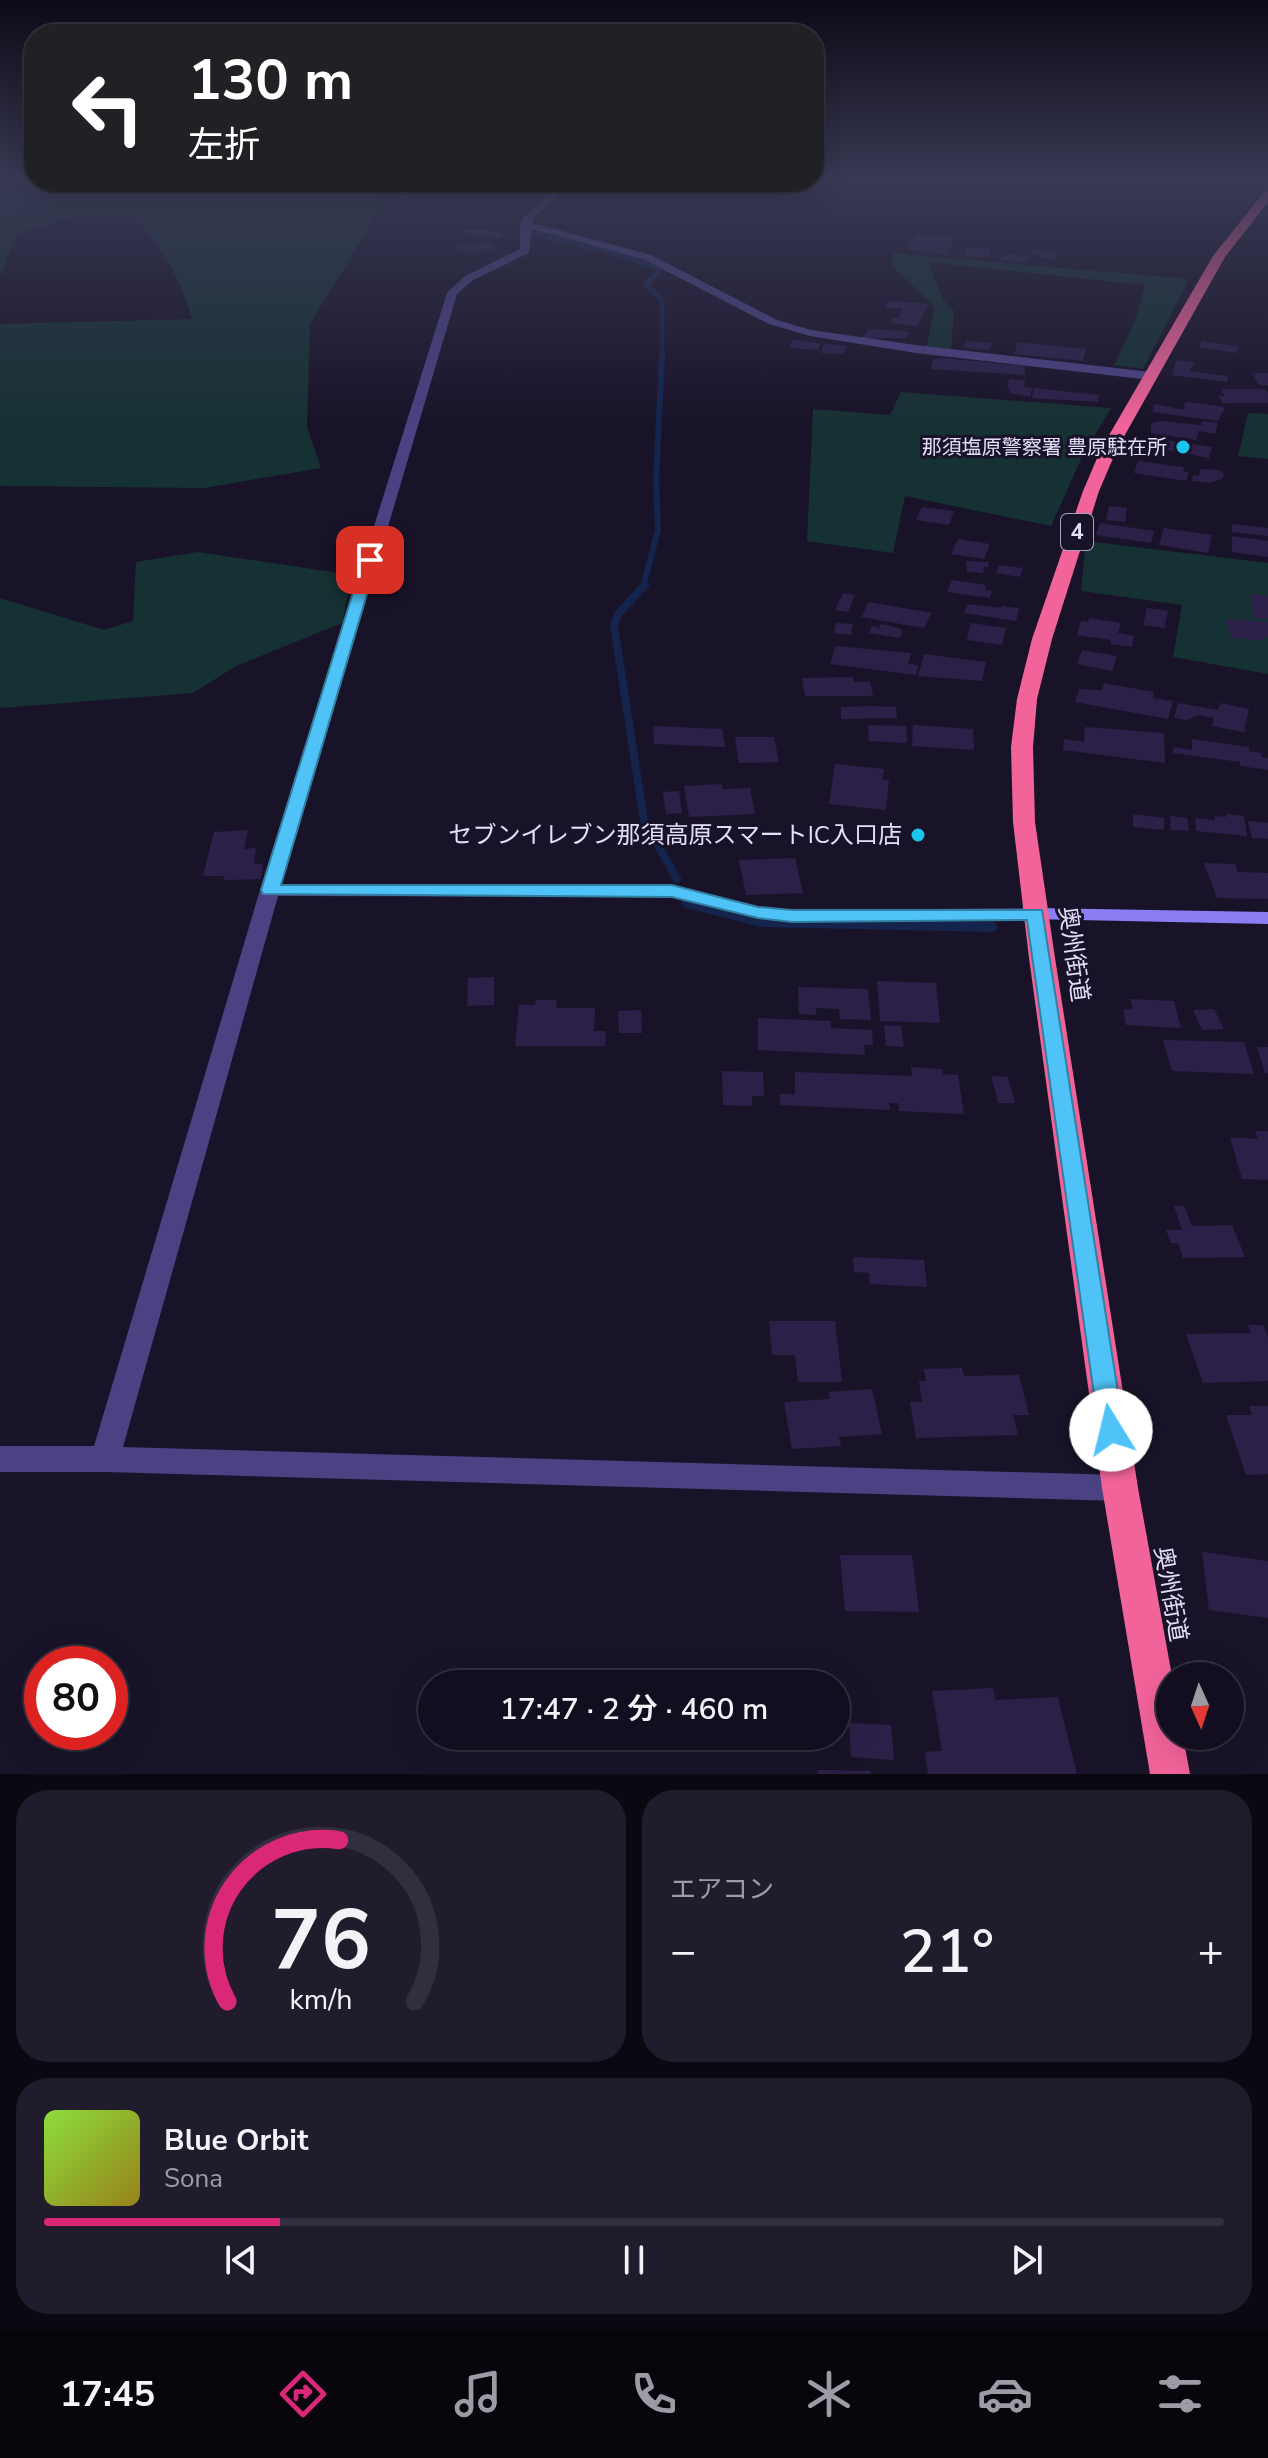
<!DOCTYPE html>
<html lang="ja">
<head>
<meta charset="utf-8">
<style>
	:root { --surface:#130e1f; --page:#201c2c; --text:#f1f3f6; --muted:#9d9ca4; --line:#322e3d; --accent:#db2777 }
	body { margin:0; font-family:"Nunito Sans","Noto Sans JP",sans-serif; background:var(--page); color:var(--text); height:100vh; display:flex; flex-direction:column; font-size:30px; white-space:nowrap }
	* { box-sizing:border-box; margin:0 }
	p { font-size:26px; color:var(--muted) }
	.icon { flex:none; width:44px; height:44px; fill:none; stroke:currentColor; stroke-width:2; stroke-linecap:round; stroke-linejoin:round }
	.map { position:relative; height:1774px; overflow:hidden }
	.drawer { display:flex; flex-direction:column; gap:16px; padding:16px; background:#0a0811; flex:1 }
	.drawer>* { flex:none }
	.guide { position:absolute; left:24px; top:24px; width:800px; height:168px; border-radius:32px; box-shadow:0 8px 32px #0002,0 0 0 2px var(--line); background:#202124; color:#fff; overflow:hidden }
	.needle { width:52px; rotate:177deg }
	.fabs { position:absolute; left:1156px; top:1662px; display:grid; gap:16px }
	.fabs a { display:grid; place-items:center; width:88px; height:88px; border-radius:50%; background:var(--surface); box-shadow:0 8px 32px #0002,0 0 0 2px var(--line); font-size:40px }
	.speed { position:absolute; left:24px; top:1646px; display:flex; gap:16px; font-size:40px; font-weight:700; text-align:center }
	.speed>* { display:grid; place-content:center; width:104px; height:104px; border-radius:50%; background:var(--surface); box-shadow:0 8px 32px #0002,0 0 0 2px var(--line); line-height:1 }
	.speed .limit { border:12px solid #d22; background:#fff; color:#111 }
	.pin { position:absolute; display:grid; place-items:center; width:68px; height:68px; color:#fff; margin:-34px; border-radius:16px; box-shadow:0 4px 12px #0006 }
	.me { position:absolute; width:88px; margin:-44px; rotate:351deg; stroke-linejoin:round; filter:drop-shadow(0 0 6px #0008) }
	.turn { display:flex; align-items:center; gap:28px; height:168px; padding:0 32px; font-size:36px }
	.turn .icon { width:104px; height:104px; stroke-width:2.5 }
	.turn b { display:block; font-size:56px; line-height:68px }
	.big { font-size:60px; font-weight:600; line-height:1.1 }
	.drawer .tile { flex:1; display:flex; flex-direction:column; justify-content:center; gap:12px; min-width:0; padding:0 28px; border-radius:32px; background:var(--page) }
	.drawer .dial { align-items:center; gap:0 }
	.dial svg { height:208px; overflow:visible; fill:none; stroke:var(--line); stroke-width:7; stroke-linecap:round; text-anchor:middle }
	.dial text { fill:var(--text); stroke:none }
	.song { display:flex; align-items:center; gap:24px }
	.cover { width:96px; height:96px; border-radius:12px; background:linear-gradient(135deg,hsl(90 70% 55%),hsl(50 70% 35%)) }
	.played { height:8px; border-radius:4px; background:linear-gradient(90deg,var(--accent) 20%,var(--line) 20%) }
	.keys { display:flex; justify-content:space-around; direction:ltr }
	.heat { display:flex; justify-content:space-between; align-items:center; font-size:44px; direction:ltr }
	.drawer .tiles { flex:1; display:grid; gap:16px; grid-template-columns:1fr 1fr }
	.tile:last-child { grid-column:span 2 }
	.trip { position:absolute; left:418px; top:1670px; width:432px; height:80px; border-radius:40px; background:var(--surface); box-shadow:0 8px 32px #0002,0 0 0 2px var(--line); font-weight:600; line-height:80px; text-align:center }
	.dock { display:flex; height:128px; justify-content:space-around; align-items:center; background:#08060c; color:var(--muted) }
	.dock .icon { width:56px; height:56px }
	.dock .on { color:var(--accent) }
	.dock b { font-size:36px; color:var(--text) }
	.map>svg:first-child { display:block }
	.green { fill:#163133 }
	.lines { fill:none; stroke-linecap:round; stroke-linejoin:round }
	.stream-far3 { stroke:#14244c; stroke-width:5 }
	.stream-far2 { stroke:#14244c; stroke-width:6 }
	.stream-far1 { stroke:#14244c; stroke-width:8 }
	.stream { stroke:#14244c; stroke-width:10 }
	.building { fill:#2c2049 }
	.street { fill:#4b4284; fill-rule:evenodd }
	.secondary { fill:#8b7df4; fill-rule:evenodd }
	.highway { fill:#f2639a; fill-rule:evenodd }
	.route { fill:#4fc3f7; stroke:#337fa1; stroke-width:2 }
	.poi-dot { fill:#19c4ed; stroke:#191329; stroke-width:3 }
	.labels { text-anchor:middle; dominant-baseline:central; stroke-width:6; stroke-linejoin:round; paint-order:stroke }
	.far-poi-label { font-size:20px; fill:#e4defc; stroke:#191329; text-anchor:end }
	.shield { fill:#191329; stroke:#a7a1bd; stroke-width:2 }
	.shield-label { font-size:22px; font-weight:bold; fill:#e4defc }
	.poi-label { font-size:24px; fill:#e4defc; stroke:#191329; text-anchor:end }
	.street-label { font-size:24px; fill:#e4defc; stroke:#191329 }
</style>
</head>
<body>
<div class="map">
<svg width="1268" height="1774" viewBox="0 0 1268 1774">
	<rect width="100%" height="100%" fill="#191329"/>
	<!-- green -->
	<g class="green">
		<path d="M42,182H362L365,191L384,203L310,324L307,427L321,468L204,488L0,486V324L192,319C180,279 164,248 134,217L74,216L17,234L0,277V188L30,191Z"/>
		<polygon points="894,252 910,255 1189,279 1143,369 1114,365 1136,318 1145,285 928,262 943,299 954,311 951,350 926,348 935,307 891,265"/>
		<polygon points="901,392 1111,408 1081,459 1051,526 905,496 893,553 807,541 813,409 890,415"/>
		<polygon points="1248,413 1268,414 1268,459 1238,456"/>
		<polygon points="1086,541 1268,563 1268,674 1173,657 1182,605 1081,591"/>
		<polygon points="198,552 352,575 342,623 236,666 193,693 0,708 0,598 104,630 133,621 136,562"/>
	</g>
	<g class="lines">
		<!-- stream-far3 -->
		<g class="stream-far3">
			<polyline points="414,182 401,197 414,204 497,216"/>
			<polyline points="536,234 623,255 660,270 646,285 662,300 662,356"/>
		</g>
		<!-- stream-far2 -->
		<polyline class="stream-far2" points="643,587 658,530 656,481 662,354"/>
		<!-- stream-far1 -->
		<polyline class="stream-far1" points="645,585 618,614 614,625 644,821 677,879"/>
		<!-- stream -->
		<polyline class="stream" points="687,903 761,922 992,927"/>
	</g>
	<!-- building -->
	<g class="building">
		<polygon points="462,230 483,230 505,234 498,239 459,233"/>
		<polygon points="917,234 955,238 947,252 951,252 949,255 907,249 908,247 904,247"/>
		<polygon points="487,242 496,249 466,253 457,246"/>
		<polygon points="967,247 991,248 988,258 964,256"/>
		<polygon points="1035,250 1059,253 1054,260 1039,258 1041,254 1032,253"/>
		<polygon points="1008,254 1034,257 1023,262 999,260"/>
		<polygon points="888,302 906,302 929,304 917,326 889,323 893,318 898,318 903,309 885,307"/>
		<polygon points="869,329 888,330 909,332 906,338 862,338"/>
		<polygon points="792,340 813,342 820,344 818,350 789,348"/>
		<polygon points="966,341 992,343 989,350 964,348"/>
		<polygon points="1202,341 1239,347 1236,353 1199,347"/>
		<polygon points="1018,342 1086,349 1083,361 1014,354"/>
		<polygon points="824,344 846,346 844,354 821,353"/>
		<polygon points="943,358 1025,366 1025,375 931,369 933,360"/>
		<polygon points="1176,360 1196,363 1189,371 1228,376 1227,382 1172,375"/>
		<polygon points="1252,373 1268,373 1268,385 1259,385"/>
		<polygon points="1009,379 1025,380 1024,387 1032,388 1030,397 1010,393 1011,389 1007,389"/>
		<polygon points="1034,388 1099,395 1098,402 1032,398"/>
		<polygon points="1220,389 1264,389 1268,393 1268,403 1223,403 1218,396 1225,396"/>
		<polygon points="1188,402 1225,407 1218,421 1152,412 1155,404 1185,410 1184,403"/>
		<polygon points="1160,421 1201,425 1202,421 1218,423 1215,434 1199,431 1196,440 1151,433 1151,423"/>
		<polygon points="1160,439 1212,447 1209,458 1157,448"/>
		<polygon points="1138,461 1184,467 1183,471 1189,472 1186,481 1134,473"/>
		<polygon points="1201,469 1219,470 1224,473 1223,478 1210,483 1192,481 1193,475 1199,476"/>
		<polygon points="1109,506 1127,508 1125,522 1106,520"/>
		<polygon points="922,507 954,511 949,525 916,520"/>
		<polygon points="1100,523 1154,531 1151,543 1096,535"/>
		<polygon points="1232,524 1268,528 1268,536 1232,532"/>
		<polygon points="1164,528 1212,535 1208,553 1159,545"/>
		<polygon points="1232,536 1268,541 1268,557 1232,552"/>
		<polygon points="958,539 990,544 984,559 951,554"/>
		<polygon points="966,561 988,562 989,567 983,567 984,573 967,572"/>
		<polygon points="999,565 1023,568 1020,577 996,573"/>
		<polygon points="952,580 986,585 985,590 992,591 990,598 947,592"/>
		<polygon points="843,593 855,595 848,612 835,610"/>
		<polygon points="1250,594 1268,596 1268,619 1254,618"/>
		<polygon points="869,602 932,613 924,628 861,617"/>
		<polygon points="967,604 1001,608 1002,606 1019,608 1016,621 964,613"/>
		<polygon points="1147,608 1168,611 1164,628 1143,625"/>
		<polygon points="1089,618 1121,623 1118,633 1134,636 1132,647 1110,644 1111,640 1077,635 1081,621 1088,622"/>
		<polygon points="1225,619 1268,622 1268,637 1265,636 1266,641 1231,638"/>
		<polygon points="836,623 853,624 851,635 834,633"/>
		<polygon points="971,623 1006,628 1002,645 967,640"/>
		<polygon points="881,624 895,627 903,630 899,638 869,633 872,626 879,628"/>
		<polygon points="836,646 911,653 908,664 918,665 916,675 830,664"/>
		<polygon points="1082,650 1117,656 1112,671 1077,664"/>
		<polygon points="924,654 986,662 982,681 918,676"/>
		<polygon points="853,677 854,682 870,682 873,696 805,696 802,678"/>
		<polygon points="1104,683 1154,692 1153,698 1173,701 1168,719 1075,702 1079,689 1102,690"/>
		<polygon points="1178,703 1218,710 1220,703 1249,709 1244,732 1212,726 1214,718 1198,715 1187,720 1174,718"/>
		<polygon points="870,706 896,707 897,718 841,719 841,707"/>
		<polygon points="868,725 906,726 907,743 869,741"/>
		<polygon points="913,725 973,729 974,750 912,746"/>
		<polygon points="653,726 722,729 725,747 654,744"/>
		<polygon points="1085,727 1164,733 1165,763 1063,750 1064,739 1084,742"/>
		<polygon points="735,737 774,737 779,762 739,763"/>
		<polygon points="1192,739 1249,747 1249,751 1261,753 1262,757 1268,758 1268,770 1240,766 1240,762 1173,753 1173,747 1192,750"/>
		<polygon points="835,764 884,769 882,780 889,780 886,810 829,804"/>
		<polygon points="722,784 723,789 750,788 755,814 689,817 684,786"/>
		<polygon points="679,791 682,813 666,814 663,792"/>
		<polygon points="1133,814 1164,818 1164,830 1133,827"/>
		<polygon points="1226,814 1244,816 1247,836 1196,831 1195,818 1215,820 1215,816 1226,817"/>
		<polygon points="1170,816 1187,818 1189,831 1171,830"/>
		<polygon points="1248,821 1268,823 1268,839 1252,838"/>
		<polygon points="248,830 244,849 256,848 254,864 263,864 261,879 223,880 224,876 203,876 214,832"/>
		<polygon points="795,858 803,893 746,895 739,860"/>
		<polygon points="1204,863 1235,864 1238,872 1268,873 1268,899 1217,898"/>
		<polygon points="494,977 494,1005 467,1006 468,978"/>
		<polygon points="877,981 936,983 940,1023 880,1021"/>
		<polygon points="798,987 868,989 871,1020 840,1019 839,1009 816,1008 816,1015 799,1014"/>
		<polygon points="1130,999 1174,1001 1181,1028 1126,1025 1123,1010 1133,1009"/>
		<polygon points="536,1000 557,1000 556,1008 595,1008 594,1031 606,1031 605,1046 515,1046 519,1005 535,1005"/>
		<polygon points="1214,1009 1224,1029 1202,1030 1193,1010"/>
		<polygon points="641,1010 642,1033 619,1033 618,1011"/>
		<polygon points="758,1018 831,1021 831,1028 872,1030 873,1045 864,1045 865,1055 758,1050"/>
		<polygon points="884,1025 901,1026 904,1047 886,1046"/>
		<polygon points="1163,1040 1244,1042 1254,1074 1172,1071"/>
		<polygon points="1257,1047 1268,1047 1268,1073 1265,1073"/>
		<polygon points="911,1067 942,1069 943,1074 958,1075 964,1114 899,1111 898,1103 889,1103 890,1110 780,1105 780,1094 795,1094 795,1072 912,1076"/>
		<polygon points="722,1071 763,1072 764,1096 752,1096 752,1106 723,1105"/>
		<polygon points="991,1076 1008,1077 1015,1103 998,1103"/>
		<polygon points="1255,1131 1268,1131 1268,1180 1242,1179 1230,1137 1258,1139"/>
		<polygon points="1174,1206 1184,1206 1192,1226 1232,1225 1245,1257 1183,1258 1178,1243 1171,1243 1166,1230 1182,1230"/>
		<polygon points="853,1257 924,1260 927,1287 870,1284 869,1273 854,1272"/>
		<polygon points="769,1321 835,1321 842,1382 798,1382 795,1355 772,1355"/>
		<polygon points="1248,1325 1263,1325 1268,1337 1268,1381 1203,1383 1186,1334 1251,1333"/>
		<polygon points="962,1368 964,1376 1019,1375 1029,1415 1013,1415 1018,1435 916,1438 910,1402 922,1402 919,1381 926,1381 924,1369"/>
		<polygon points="872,1389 882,1434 839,1437 841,1446 792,1449 784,1402 830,1399 829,1392"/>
		<polygon points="1249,1406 1268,1406 1268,1474 1246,1475 1226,1415 1252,1415"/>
		<polygon points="1202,1552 1268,1561 1268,1618 1209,1610"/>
		<polygon points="840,1555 912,1555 919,1612 845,1611"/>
		<polygon points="993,1688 996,1700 1058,1697 1077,1774 928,1774 925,1752 942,1751 932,1691"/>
		<polygon points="849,1723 891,1725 894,1760 851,1757"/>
		<polygon points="818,1770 871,1771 870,1774 818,1774"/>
	</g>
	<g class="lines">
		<!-- street -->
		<polygon class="street" points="563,182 574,182 533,219 532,223 651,255 777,320 811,330 916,345 1151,372 1157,376 1151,380 916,353 810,336 769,324 643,259 532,229 529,253 473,280 457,294 282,884 672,885 758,906 792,910 1036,908 1046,914 1036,920 792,922 758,918 672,897 278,896 123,1447 1120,1475 1130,1479 1135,1488 1130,1497 1120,1501 105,1472 0,1472 0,1446 94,1446 260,890 447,293 465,276 520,249 520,224 523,218"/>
		<!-- secondary -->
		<polygon class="secondary" points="1036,908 1268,912 1268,924 1029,919 1026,914 1029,909"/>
		<!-- highway -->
		<polygon class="highway" points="1268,191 1268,202 1225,257 1117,449 1099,491 1052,639 1037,699 1033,747 1035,822 1055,958 1138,1488 1172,1676 1170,1736 1183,1736 1190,1774 1150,1774 1102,1488 1029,958 1013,822 1011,747 1017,699 1032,639 1083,491 1101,449 1213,256 1264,192"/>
	</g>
	<!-- sky -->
	<linearGradient id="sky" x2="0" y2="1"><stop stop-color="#0e0a17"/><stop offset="0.42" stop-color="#383954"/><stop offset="1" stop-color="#383954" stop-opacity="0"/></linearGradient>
	<rect width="1268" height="426" fill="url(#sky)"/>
	<!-- route -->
	<polygon class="route" points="370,556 377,560 281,885 672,885 758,907 792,910 1042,910 1124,1430 1120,1438 1111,1441 1102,1438 1099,1430 1027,920 792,922 758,918 672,897 263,894 261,890 363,560"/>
	<!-- markers -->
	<g class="poi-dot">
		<circle cx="1183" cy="447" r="8"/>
		<circle cx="918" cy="835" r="8"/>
	</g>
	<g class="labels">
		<!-- far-poi labels -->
		<g class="far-poi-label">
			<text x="1167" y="447">那須塩原警察署 豊原駐在所</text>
		</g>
		<!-- shield labels -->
		<rect class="shield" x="1061" y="514" width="32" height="36" rx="6"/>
		<g class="shield-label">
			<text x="1077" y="532">4</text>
		</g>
		<!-- poi labels -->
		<g class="poi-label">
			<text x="902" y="835">セブンイレブン那須高原スマートIC入口店</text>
		</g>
		<!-- street labels -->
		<g class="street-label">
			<text transform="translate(1074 954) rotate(82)">奥州街道</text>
			<text transform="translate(1171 1594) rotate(80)">奥州街道</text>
		</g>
	</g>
</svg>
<div class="fabs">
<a><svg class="needle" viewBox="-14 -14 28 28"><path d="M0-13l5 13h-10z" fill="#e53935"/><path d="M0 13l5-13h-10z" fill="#9d9ca4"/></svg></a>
</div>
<div class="speed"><div class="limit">80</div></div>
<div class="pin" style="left:370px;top:560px;background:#d93025"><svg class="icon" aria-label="arrive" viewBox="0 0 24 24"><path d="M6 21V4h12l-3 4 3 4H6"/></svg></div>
<svg class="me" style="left:1111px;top:1430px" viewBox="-20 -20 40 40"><circle r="19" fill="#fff"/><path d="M0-13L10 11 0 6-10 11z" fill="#4fc3f7"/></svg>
<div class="trip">17:47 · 2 分 · 460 m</div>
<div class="guide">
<div class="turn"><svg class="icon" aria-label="left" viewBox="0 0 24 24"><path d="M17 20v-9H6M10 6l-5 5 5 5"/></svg><div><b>130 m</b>左折</div></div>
</div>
</div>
<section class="drawer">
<div class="tiles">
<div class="tile dial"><svg viewBox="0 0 100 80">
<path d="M14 69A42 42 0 1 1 86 69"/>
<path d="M14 69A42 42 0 0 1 57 7" stroke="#db2777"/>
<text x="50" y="56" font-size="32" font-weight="700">76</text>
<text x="50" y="72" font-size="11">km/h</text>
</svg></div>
<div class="tile"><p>エアコン</p>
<div class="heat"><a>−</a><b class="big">21°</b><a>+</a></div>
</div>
<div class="tile">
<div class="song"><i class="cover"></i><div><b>Blue Orbit</b><p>Sona</p></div></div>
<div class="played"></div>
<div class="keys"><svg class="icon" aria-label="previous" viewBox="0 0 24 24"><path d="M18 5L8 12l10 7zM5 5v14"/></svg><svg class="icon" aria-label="pause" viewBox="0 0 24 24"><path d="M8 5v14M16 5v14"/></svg><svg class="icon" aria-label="next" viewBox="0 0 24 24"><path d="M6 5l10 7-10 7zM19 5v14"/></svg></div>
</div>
</div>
</section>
<nav class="dock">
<b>17:45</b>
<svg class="icon on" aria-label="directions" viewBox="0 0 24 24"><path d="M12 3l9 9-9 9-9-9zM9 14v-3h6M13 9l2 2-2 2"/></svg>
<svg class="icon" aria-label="music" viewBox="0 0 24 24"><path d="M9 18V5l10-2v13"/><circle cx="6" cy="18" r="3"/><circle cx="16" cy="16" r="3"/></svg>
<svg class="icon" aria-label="phone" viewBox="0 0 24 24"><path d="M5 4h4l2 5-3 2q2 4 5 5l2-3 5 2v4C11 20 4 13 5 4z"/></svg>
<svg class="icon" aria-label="climate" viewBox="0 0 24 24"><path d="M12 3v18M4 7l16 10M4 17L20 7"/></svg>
<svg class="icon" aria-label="car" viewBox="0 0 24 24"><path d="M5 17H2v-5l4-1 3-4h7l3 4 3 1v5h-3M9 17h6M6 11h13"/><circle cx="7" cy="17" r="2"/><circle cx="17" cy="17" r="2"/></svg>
<svg class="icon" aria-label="filters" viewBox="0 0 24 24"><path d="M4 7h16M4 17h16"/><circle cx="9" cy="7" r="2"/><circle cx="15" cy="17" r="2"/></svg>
</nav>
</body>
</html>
